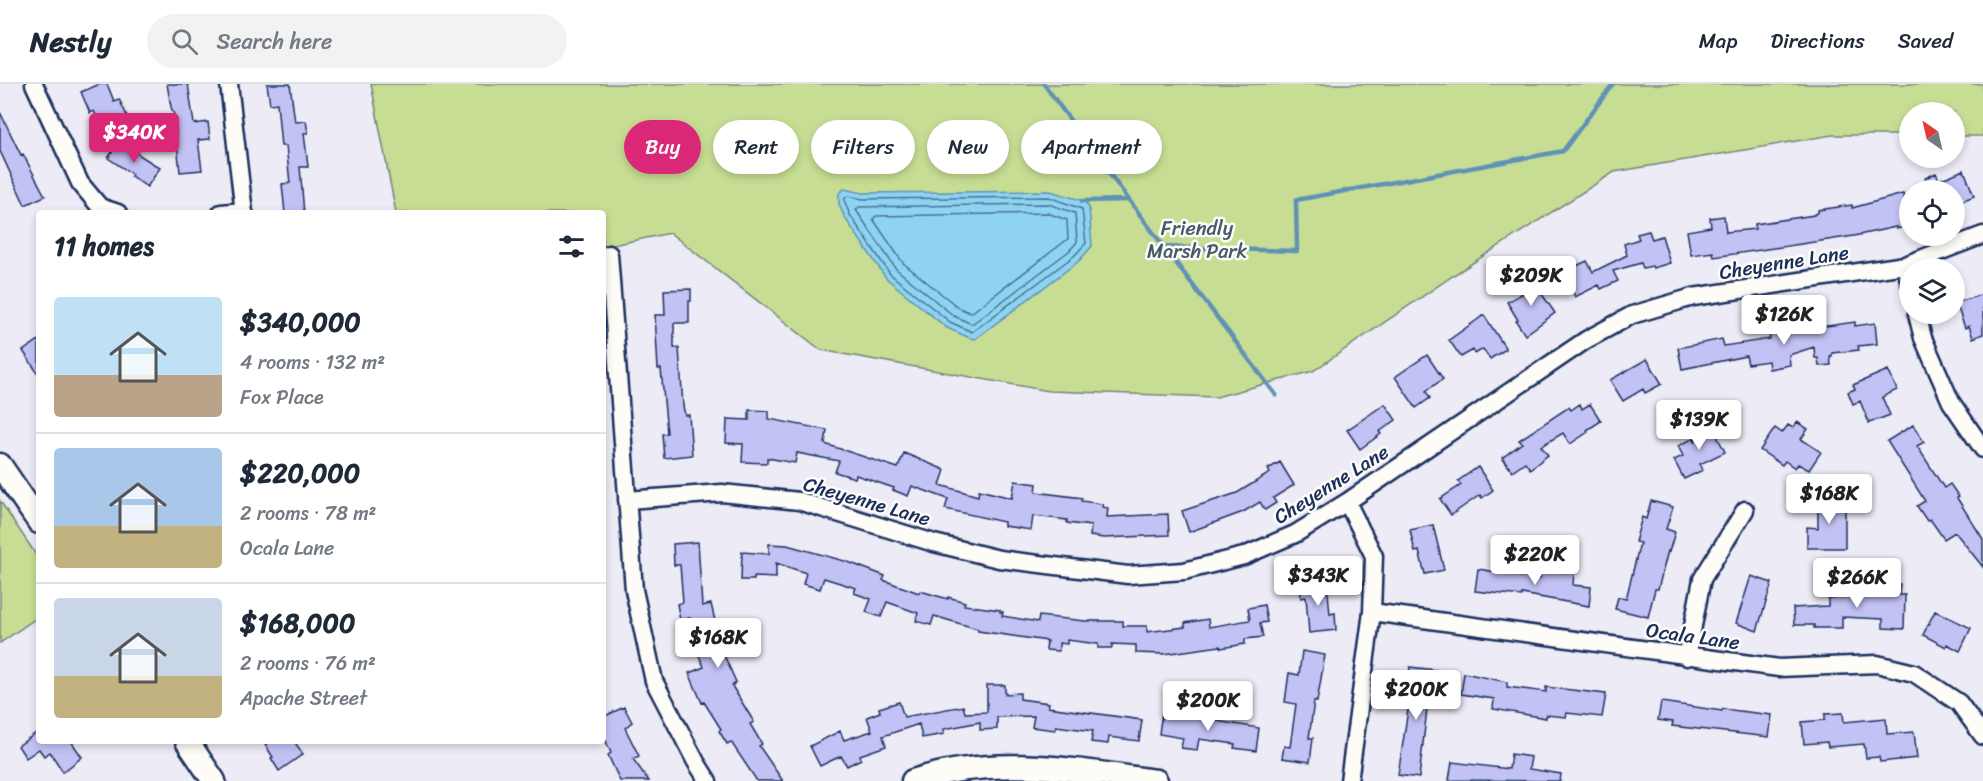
<!DOCTYPE html>
<html lang="en">
<head>
<meta charset="utf-8">
<style>
  body { margin:0; font-family:Sriracha,sans-serif; background:#f2f2f3; color:#1f2937; height:100vh; display:flex; flex-direction:column; font-size:22px; white-space:nowrap }
  * { box-sizing:border-box; margin:0 }
  p { font-size:20px; color:#747a83 }
  .icon { flex:none; width:33px; height:33px; fill:none; stroke:currentColor; stroke-width:2; stroke-linecap:round; stroke-linejoin:round }
  .map { position:relative; flex:1; overflow:hidden }
  .panel { position:absolute; left:36px; top:126px; width:570px; height:534px; display:flex; flex-direction:column; background:#fff; border-radius:6px; box-shadow:0 3px 9px #0003 }
  .panel>* { flex:none }
  .top-card { position:absolute; left:624px; top:36px; width:570px; height:54px; display:flex; gap:12px }
  .needle { width:39px; rotate:326deg }
  .buttons { position:absolute; left:1899px; top:18px; display:grid; gap:12px }
  .buttons a { display:grid; place-items:center; width:66px; height:66px; border-radius:50%; background:#fff; box-shadow:0 3px 9px #0003; font-size:30px }
  .price { position:absolute; translate:-50% -51px; padding:0 14px; border-radius:6px; background:#fff; color:#222; font-size:20px; line-height:39px; filter:drop-shadow(0 2px 3px #0008) }
  .price::after { content:''; position:absolute; left:50%; top:36px; width:18px; height:14px; margin-left:-9px; background:inherit; clip-path:polygon(0 0,100% 0,50% 100%) }
  .price.on { background:#db2777; color:#fff }
  ul { padding:0; list-style:none }
  li { display:flex; align-items:center; gap:18px; height:150px; padding:0 18px }
  li+li { border-top:2px solid #e0e1e3 }
  li span { display:grid; place-items:center; flex:none; width:168px; height:120px; border-radius:6px; color:#555 }
  li>.icon { margin-inline-start:auto }
  span .icon { width:72px; height:72px; fill:#fffc; stroke-width:1 }
  li b { font-size:26px }
  h2 { display:flex; justify-content:space-between; align-items:center; height:72px; padding:0 18px; font-size:26px }
  .chip { padding:0 21px; border-radius:27px; background:#fff; box-shadow:0 3px 9px #0003; font-size:21px; line-height:54px }
  .chip.on { background:#db2777; color:#fff }
  header { display:flex; align-items:center; gap:36px; box-sizing:border-box; height:84px; padding:0 30px; background:#fff; border-bottom:2px solid #e0e1e3 }
  header strong { font-size:28px }
  nav { display:flex; gap:33px; margin-inline-start:auto; font-size:21px }
  .search { width:420px; height:54px; background:#f2f2f3; display:flex; align-items:center; gap:15px; box-sizing:border-box; padding:0 21px; border-radius:33px; color:#747a83; font-size:22px }
  .map>svg:first-child { display:block }
</style>
</head>
<body>
<header>
<strong>Nestly</strong>
<div class="search"><svg class="icon" aria-label="search" viewBox="0 0 24 24"><circle cx="10" cy="10" r="6"/><path d="M15 15l6 6"/></svg>Search here</div>
<nav><a>Map</a><a>Directions</a><a>Saved</a></nav>
</header>
<div class="map">
<svg width="1983" height="697" viewBox="0 0 1983 697">
  <rect width="100%" height="100%" fill="#ecebf6"/>
  <filter id="ink" filterUnits="userSpaceOnUse"><feTurbulence type="fractalNoise" baseFrequency=".0167" numOctaves="2"/><feDisplacementMap in="SourceGraphic" scale="12" xChannelSelector="R" yChannelSelector="G"/><feConvolveMatrix kernelMatrix="1 2 1 2 8 2 1 2 1" color-interpolation-filters="sRGB"/></filter>
  <g filter="url(#ink)">
    <!-- green -->
    <path fill="#c7dd93" stroke="#718678" stroke-width="1.5" d="M371,0H1983V52H1955L1954,28H1910L1909,51H1832L1614,88L1457,189L1313,287L1216,313L1049,307L821,266L670,149L603,163V129H396Z
      M0,417L39,475V532L0,559Z"/>
    <!-- water -->
    <path fill="#8ed4f0" stroke="#6092b6" stroke-width="1.5" d="M844,105L863,109L1050,107L1084,117L1089,123L1092,162L1079,177L975,255L970,254L947,244L886,194L845,134L839,120V109Z"/>
    <g fill="none" stroke-linecap="round" stroke-linejoin="round">
      <!-- shore -->
      <path stroke="#497198" stroke-width="1.5" d="M848,112L863,115L1049,113L1082,125L1086,159L1074,172L972,248L950,238L890,190L850,131L845,119V114Z
        M1048,120L1075,129L1077,158L1069,167L972,240L954,232L896,185L856,126L859,123Z
        M1047,129L1067,136L1068,155L971,229L959,224L903,179L873,135L876,132Z"/>
      <!-- stream -->
      <path stroke="#6092b6" stroke-width="4.5" d="M1044,0C1119,105 1198,208 1276,311
        M1082,117L1127,116
        M1165,163L1297,167L1296,116L1563,67L1613,0"/>
    </g>
    <!-- building -->
    <path fill="#c3c2f5" stroke="#1b2f5e" stroke-width="1.5" d="M100,0H107L114,17L119,15L127,32L117,35L121,42L104,50L94,27L90,29L81,8Z
      M167,0H188L194,40L208,38L210,55L198,56L202,86L180,88L174,31L171,23Z
      M267,0H290L295,38L306,37L308,49H304L308,83H300L304,129H285L282,100L290,99L286,62H281L277,19L270,20Z
      M0,28L21,71L23,70L45,112L25,121L0,67Z
      M119,58L160,84L147,103L131,92L132,90L108,74Z
      M1964,86L1974,112L1954,120V106H1913L1928,100L1925,94L1936,89L1939,96Z
      M1903,110L1904,114L1910,111V142L1896,145V143L1854,152L1714,173L1713,168L1691,171L1687,147L1711,143L1710,134L1724,132L1726,148L1755,145V140L1814,131V130L1818,129V126L1852,121V124Z
      M1649,147L1652,155L1662,152L1670,179L1653,184L1652,182L1643,184L1641,179L1613,187L1618,197L1601,205L1599,201L1575,213L1563,188L1587,177L1593,188L1627,171L1624,160L1639,155L1637,150Z
      M1531,194L1555,229L1525,251L1516,237L1518,236L1507,218L1525,208L1520,201Z
      M691,205V217H689V239H674V264H679L683,322L685,331H689L692,371L664,374L662,350L667,349L661,285H658L655,231H665L664,206Z
      M1983,210V250L1973,254L1969,242L1965,244L1956,219Z
      M1484,231L1506,265L1490,275L1483,265L1475,270L1473,266L1461,273L1449,256Z
      M1855,238V242L1875,239L1877,260L1858,262L1859,266L1832,269V272H1830L1831,281L1819,282L1818,274H1815L1814,263L1789,271L1790,281L1769,285L1768,277L1748,280L1746,272L1682,285L1678,264L1722,255L1724,262L1770,255L1769,250Z
      M39,256V291L23,267Z
      M1427,271L1443,295L1426,307L1430,314L1416,324L1395,293Z
      M1647,275L1662,300L1645,309L1643,305L1623,317L1610,296Z
      M1888,286L1897,306L1882,313L1890,331L1869,339L1860,317L1853,320L1848,308L1855,305L1853,301Z
      M1385,320L1396,336L1379,348L1381,350L1360,365L1347,346Z
      M1580,320L1582,325L1590,320L1601,337L1587,346L1588,348L1570,360L1563,349L1541,362L1548,371L1530,385L1525,378L1512,387L1502,374L1522,359L1519,356L1569,323L1571,326Z
      M749,326L769,327V335L827,346L825,360L898,384L904,369L945,386L940,401L978,412L979,406L1012,414L1015,397L1037,400L1036,408L1082,414L1081,417L1103,420L1102,423L1108,424L1107,433L1168,430L1169,451L1104,454L1090,452L1091,442L1067,439V436L1033,432L1031,446L1004,442V438L945,425L948,415L912,402L908,412L893,406L894,404L856,391L855,394L835,388L839,377L797,369L795,379L767,374V379L742,378L743,360L726,359L727,335L749,336Z
      M1709,336L1725,368L1700,380L1703,386L1684,395L1674,376L1683,372L1678,362L1694,354L1696,358L1695,353L1700,351L1696,343Z
      M1797,338L1808,345L1801,355L1821,368L1809,386L1798,380L1795,384L1785,377L1782,381L1760,366L1775,344L1782,349L1788,341L1793,344Z
      M1913,341L1924,358L1917,362L1944,404L1950,400L1959,413L1957,414L1983,455V483L1955,448L1944,455L1930,435L1927,437L1917,422L1925,417L1887,357Z
      M1280,378L1294,401L1273,414L1276,419L1265,426L1260,418L1243,428L1189,448L1182,427L1237,409L1270,389L1268,385Z
      M1478,383L1493,406L1482,414L1480,411L1451,431L1440,415L1461,401L1458,397Z
      M1818,413L1845,414V464H1807V443L1818,444Z
      M1651,417L1673,423L1666,445L1675,448L1669,468L1668,467L1658,505H1655L1648,533L1615,525L1618,513L1626,515L1640,459L1635,458L1642,433L1646,435Z
      M1433,441L1444,486L1425,490L1419,467L1415,468L1410,446Z
      M698,458L702,522L711,520L716,541L719,540L722,554L717,555L736,598L732,602L754,638L750,640L762,660L759,662L783,697H757L731,658L727,660L719,647L721,645L704,618L702,619L689,589L704,583L698,569L690,534L680,536L677,520L683,518L680,481H674L673,460Z
      M769,460L787,461L848,478L885,492L883,496L919,509L920,507L948,515V513L965,518L964,521L1000,526V528H1003L1002,532L1038,538L1039,532L1085,537H1123V542H1147V548L1185,543V539L1208,535L1209,543L1250,536L1248,524L1264,521L1267,538L1260,539L1263,553L1245,555V560L1221,564L1220,562L1164,570L1136,569V561L1112,560V564H1098V560L1067,556V560L1059,559V567L1046,566L1047,557L978,547V545L934,532L931,541L916,537L918,529L887,518L881,533L866,528L871,515L854,509L856,504L824,494L820,505L803,500L806,489L776,479V494L754,493V496H741L742,468L769,470Z
      M1478,485L1540,495L1541,485L1574,489L1573,501L1591,503L1589,522L1522,510V512L1475,507Z
      M1751,492L1772,499L1757,547L1736,539Z
      M1327,498L1330,530L1335,529L1336,546L1309,549L1306,513L1301,514L1300,500Z
      M1886,499L1900,500L1899,511H1905L1904,545L1883,544V535L1842,533V544H1814V541H1794L1793,524L1828,522V514L1863,513L1864,503L1886,504Z
      M1935,527L1971,544L1960,567L1947,560L1946,563L1923,551Z
      M1302,567L1325,571L1317,618L1314,617L1309,654H1313L1310,678L1282,674L1284,662L1290,663L1296,620L1285,618L1289,589L1299,591Z
      M1410,583L1436,586L1434,600L1430,599L1419,694L1398,691L1409,619L1405,618Z
      M1464,589L1507,598V603L1546,608V603L1606,610L1602,633L1567,629L1566,633L1546,631V634L1493,625L1494,615L1461,610Z
      M987,601H1005V610L1020,609V615L1049,619L1048,623L1142,636L1139,657L1109,653L1108,660L1091,658L1093,647L1056,642L1055,646L1032,643L1034,632L997,633V645L980,646V638L944,645V650L922,654L919,640L883,652L886,662L860,671L861,675L847,682L841,672L820,682L810,662L840,647L844,656L872,647L867,633L880,628L879,624L899,618L904,633L963,622L965,629L987,628Z
      M1661,618L1722,627L1723,625L1772,631L1769,653L1672,642L1673,638L1658,636Z
      M624,623L632,638L625,644L639,672L633,675L649,697H620L608,671L611,669L603,650V633Z
      M1162,628L1259,644L1256,667L1234,664L1235,660L1199,655L1197,666L1181,664L1183,654L1159,650Z
      M1843,629L1844,638L1886,634L1887,650L1914,648L1917,674L1880,678L1879,673L1866,674L1864,660L1828,663L1827,658L1804,660L1802,638L1825,636V630Z
      M39,647V657H71L82,673L63,688L50,668L44,672L39,665L26,674L18,662Z
      M271,657H294L303,670L279,687L271,674L273,673L265,661Z
      M1511,670L1531,673L1529,685L1561,690L1560,697L1449,696L1452,678L1509,685Z"/>
    <g fill="none" stroke-linecap="round" stroke-linejoin="round">
      <defs>
        <path id="street" d="M34,0L80,99L100,123L118,129
          M229,0L244,129
          M221,129L244,127
          M609,170L634,506L654,597L696,678L708,697
          M1905,181L1910,200
          M1917,230L1923,254L1951,318L1983,365
          M627,416L722,409L799,417L934,459L999,475L1128,491L1184,487L1244,472L1295,450L1347,418L1586,256L1632,231L1693,213L1905,181L1983,151
          M1347,418L1374,472L1372,528L1349,697
          M1372,528L1779,584L1877,580L1914,589L1959,619L1983,652
          M1687,573L1702,495L1745,426"/>
        <path id="secondary" d="M0,381L39,438
          M187,657L214,697
          M913,697C993,670 1075,686 1156,697"/>
      </defs>
      <!-- street casing -->
      <use href="#street" stroke="#1b2f5e" stroke-width="21"/>
      <!-- secondary casing -->
      <use href="#secondary" stroke="#1b2f5e" stroke-width="27"/>
      <!-- street -->
      <use href="#street" stroke="#fdfcf7" stroke-width="16"/>
      <!-- secondary -->
      <use href="#secondary" stroke="#fdfcf7" stroke-width="22"/>
    </g>
  </g>
  <g text-anchor="middle" stroke-width="5" stroke-linejoin="round" paint-order="stroke">
    <!-- park labels -->
    <g font-size="20" fill="#465a6b" stroke="#fdfcf7">
      <text x="1197" y="151">Friendly<tspan x="1197" dy="23">Marsh Park</tspan></text>
    </g>
    <!-- street labels -->
    <g font-size="20" fill="#1b2f5e" stroke="#fdfcf7">
      <text transform="translate(1784 178) rotate(-9)" y="7">Cheyenne Lane</text>
      <text transform="translate(1331 400) rotate(-32)" y="7">Cheyenne Lane</text>
      <text transform="translate(867 417) rotate(16)" y="7">Cheyenne Lane</text>
      <text transform="translate(1693 552) rotate(8)" y="7">Ocala Lane</text>
    </g>
  </g>
</svg>
<div class="buttons">
<a><svg class="needle" viewBox="-14 -14 28 28"><path d="M0-13l5 13h-10z" fill="#e53935"/><path d="M0 13l5-13h-10z" fill="#747a83"/></svg></a>
<a><svg class="icon" aria-label="locate" viewBox="0 0 24 24"><circle cx="12" cy="12" r="6"/><path d="M12 2v4M12 18v4M2 12h4M18 12h4"/></svg></a>
<a><svg class="icon" aria-label="layers" viewBox="0 0 24 24"><path d="M12 4l9 5-9 5-9-5zM3 14l9 5 9-5"/></svg></a>
</div>
<b class="price on" style="left:134px;top:80px">$340K</b>
<b class="price" style="left:1531px;top:223px">$209K</b>
<b class="price" style="left:1784px;top:262px">$126K</b>
<b class="price" style="left:1699px;top:367px">$139K</b>
<b class="price" style="left:1829px;top:441px">$168K</b>
<b class="price" style="left:1535px;top:502px">$220K</b>
<b class="price" style="left:1318px;top:523px">$343K</b>
<b class="price" style="left:1857px;top:525px">$266K</b>
<b class="price" style="left:718px;top:585px">$168K</b>
<b class="price" style="left:1416px;top:637px">$200K</b>
<b class="price" style="left:1208px;top:648px">$200K</b>
<div class="top-card">
<a class="chip on">Buy</a>
<a class="chip">Rent</a>
<a class="chip">Filters</a>
<a class="chip">New</a>
<a class="chip">Apartment</a>
</div>
<section class="panel">
<h2>11 homes<svg class="icon" aria-label="filters" viewBox="0 0 24 24"><path d="M4 7h16M4 17h16"/><circle cx="9" cy="7" r="2"/><circle cx="15" cy="17" r="2"/></svg></h2>
<ul>
<li><span style="background:linear-gradient(#bfe0f5 65%,#b9a48a 0)"><svg class="icon" aria-label="home" viewBox="0 0 24 24"><path d="M3 11l9-7 9 7M6 9v11h12V9"/></svg></span><div><b>$340,000</b><p>4 rooms · 132 m²</p><p>Fox Place</p></div></li>
<li><span style="background:linear-gradient(#a9c7e8 65%,#c2b280 0)"><svg class="icon" aria-label="home" viewBox="0 0 24 24"><path d="M3 11l9-7 9 7M6 9v11h12V9"/></svg></span><div><b>$220,000</b><p>2 rooms · 78 m²</p><p>Ocala Lane</p></div></li>
<li><span style="background:linear-gradient(#c9d6e8 65%,#c2b280 0)"><svg class="icon" aria-label="home" viewBox="0 0 24 24"><path d="M3 11l9-7 9 7M6 9v11h12V9"/></svg></span><div><b>$168,000</b><p>2 rooms · 76 m²</p><p>Apache Street</p></div></li>
</ul>
</section>
</div>
</body>
</html>
